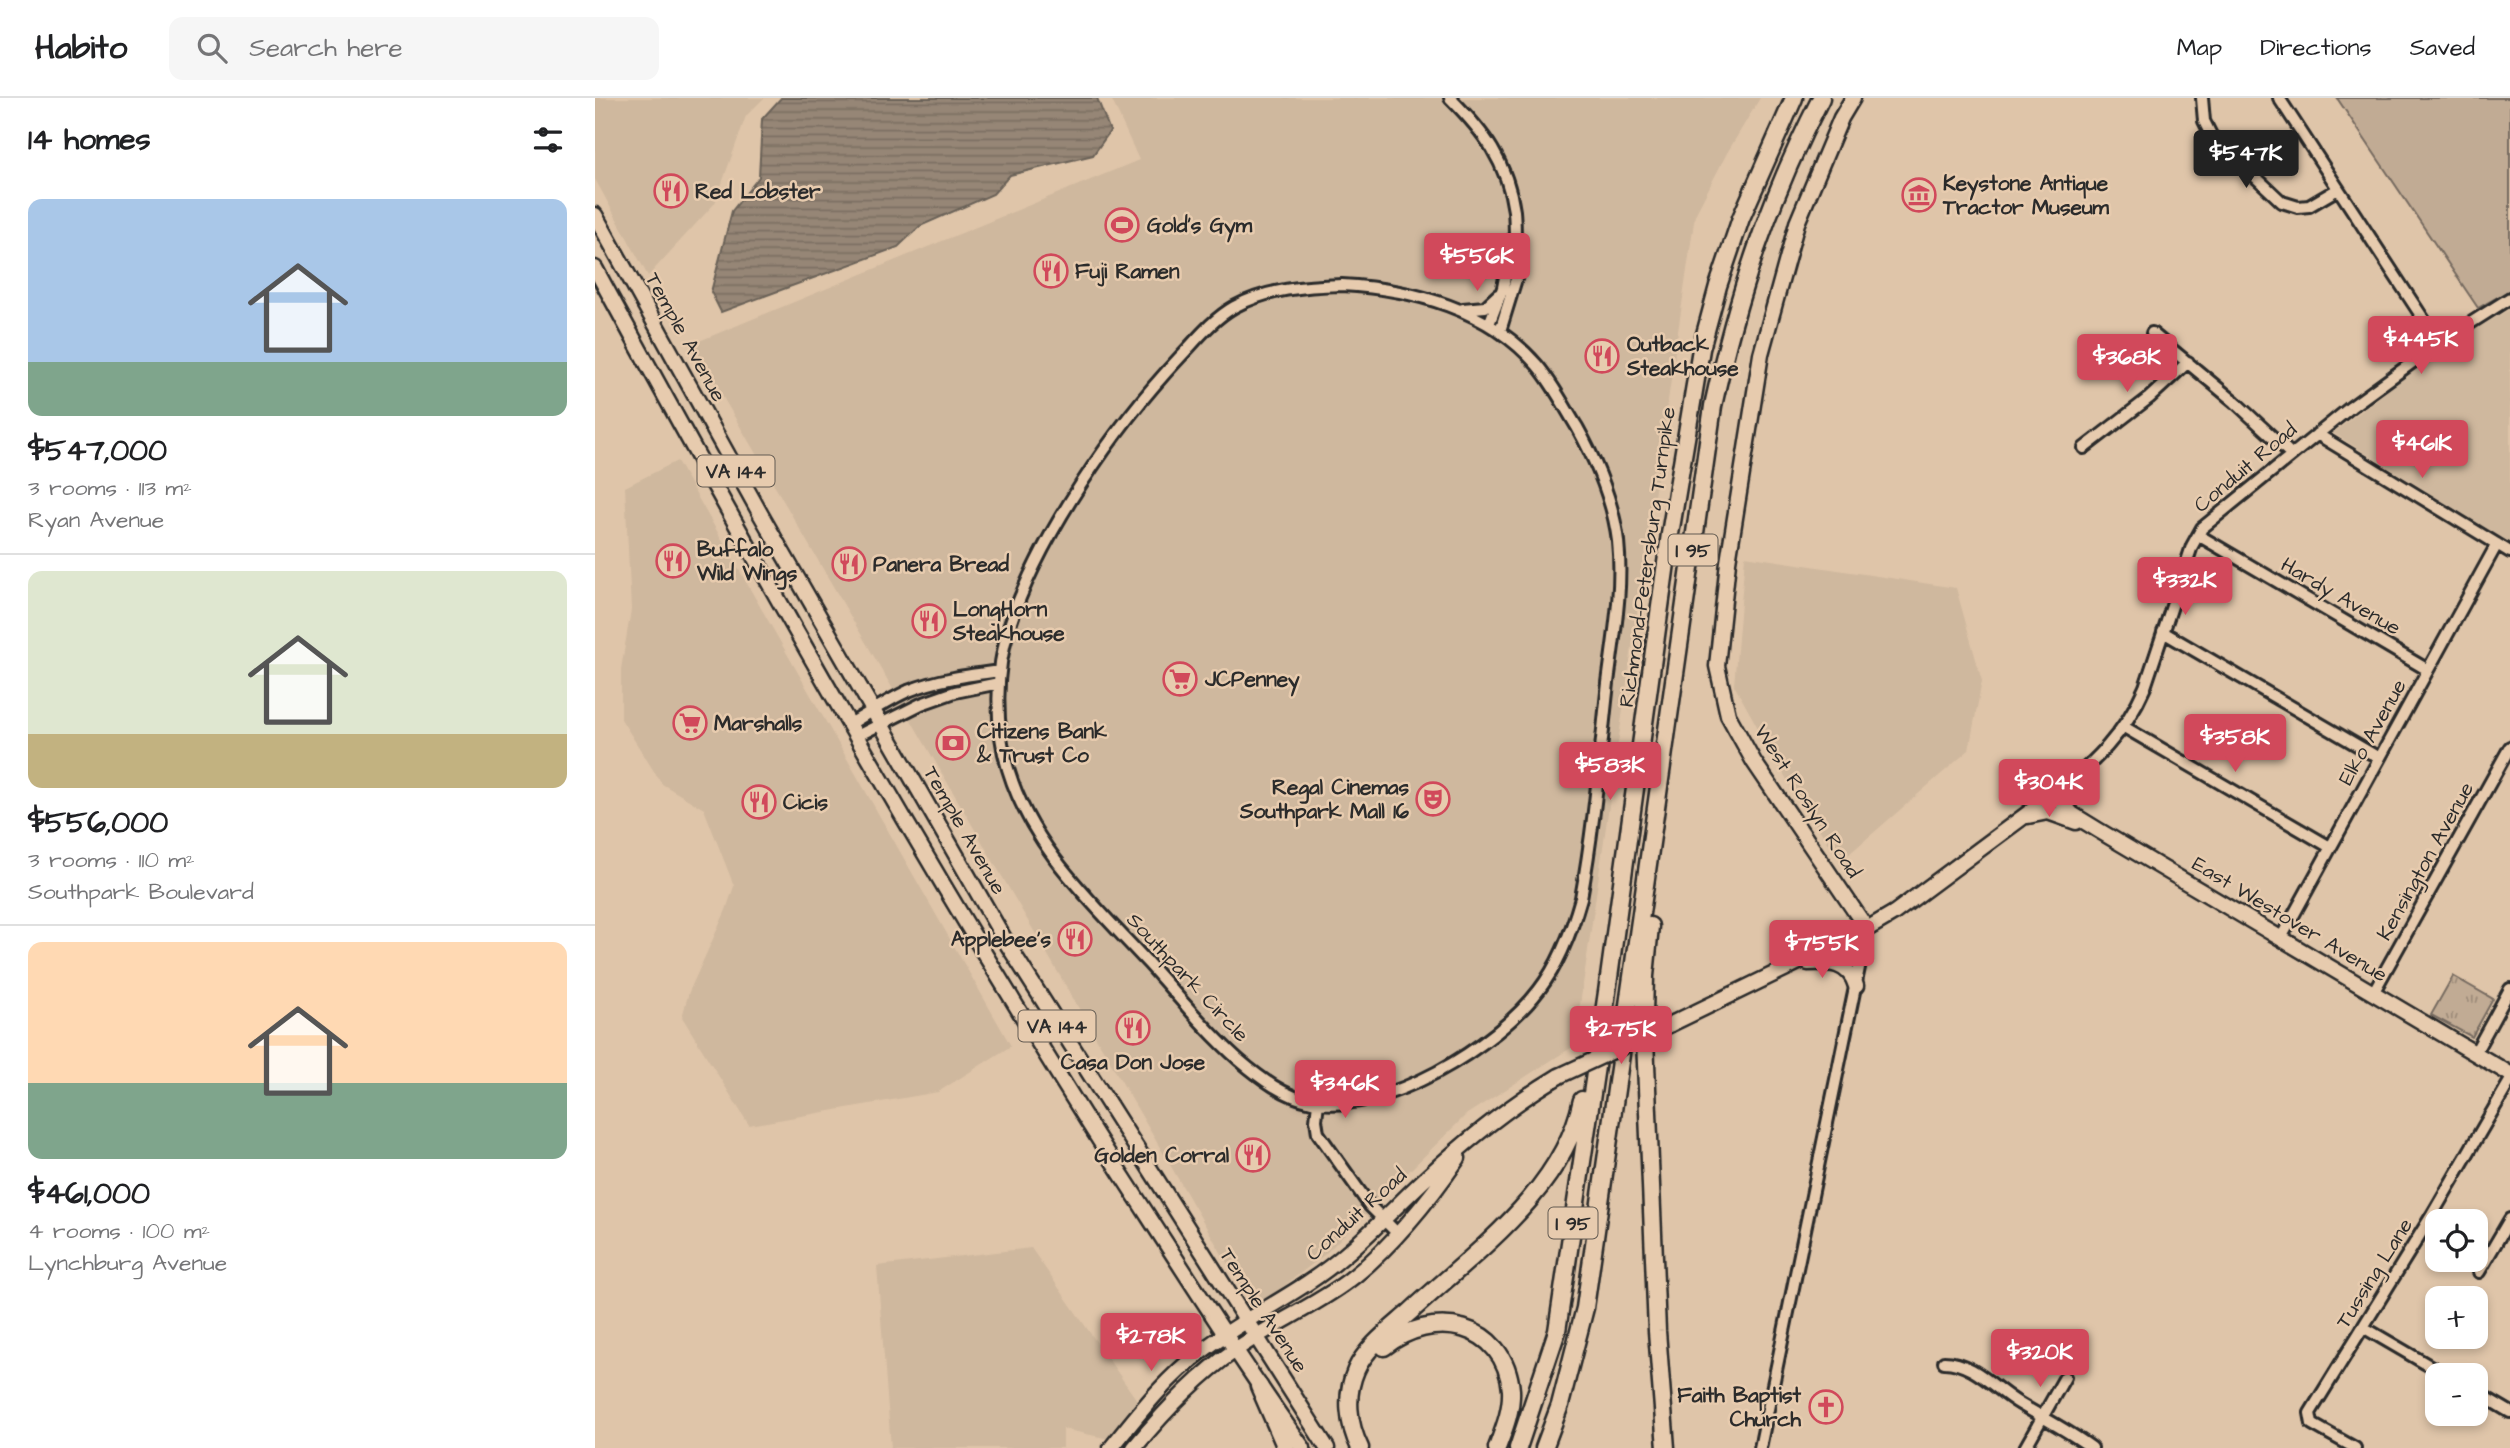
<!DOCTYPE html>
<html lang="en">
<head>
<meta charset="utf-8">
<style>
  body { margin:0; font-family:"Architects Daughter",sans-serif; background:#f6f6f6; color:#202124; height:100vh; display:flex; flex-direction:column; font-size:26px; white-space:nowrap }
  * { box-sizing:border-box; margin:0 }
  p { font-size:23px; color:#757577 }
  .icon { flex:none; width:38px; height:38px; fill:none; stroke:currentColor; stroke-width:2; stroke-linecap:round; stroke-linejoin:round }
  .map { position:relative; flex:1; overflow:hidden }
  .sheet { display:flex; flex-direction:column; background:#fff; width:595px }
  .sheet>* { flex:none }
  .buttons { position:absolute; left:1830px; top:1111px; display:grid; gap:14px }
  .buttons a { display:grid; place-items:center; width:63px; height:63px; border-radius:14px; background:#fff; box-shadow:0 4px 10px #0003; font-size:35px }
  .price { position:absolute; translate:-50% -60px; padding:0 16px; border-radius:7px; background:#d1495b; color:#fff; font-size:23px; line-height:46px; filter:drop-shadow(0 2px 4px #0008) }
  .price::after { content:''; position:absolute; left:50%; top:42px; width:21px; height:16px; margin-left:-10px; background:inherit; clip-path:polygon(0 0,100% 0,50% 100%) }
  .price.on { background:#222; color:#fff }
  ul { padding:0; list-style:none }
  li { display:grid; align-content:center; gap:14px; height:371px; padding:0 28px }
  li+li { border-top:2px solid #e0e0e0 }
  li span { display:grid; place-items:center; height:217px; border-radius:14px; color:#555 }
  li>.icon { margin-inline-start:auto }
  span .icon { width:126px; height:126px; fill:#fffc; stroke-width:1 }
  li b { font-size:30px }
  h2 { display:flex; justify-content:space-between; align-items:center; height:84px; padding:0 28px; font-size:30px }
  header { display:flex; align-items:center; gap:42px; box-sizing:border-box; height:98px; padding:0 35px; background:#fff; border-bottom:2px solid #e0e0e0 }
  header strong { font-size:33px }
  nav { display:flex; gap:38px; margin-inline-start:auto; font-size:24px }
  .search { width:490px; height:63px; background:#f6f6f6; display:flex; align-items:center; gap:18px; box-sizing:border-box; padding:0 24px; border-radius:14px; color:#757577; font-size:26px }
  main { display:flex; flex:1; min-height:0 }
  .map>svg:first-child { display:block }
</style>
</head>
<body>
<header>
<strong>Habito</strong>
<div class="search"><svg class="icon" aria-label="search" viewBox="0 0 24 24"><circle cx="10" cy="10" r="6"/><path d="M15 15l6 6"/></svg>Search here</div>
<nav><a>Map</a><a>Directions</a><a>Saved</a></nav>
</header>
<main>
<section class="sheet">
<h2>14 homes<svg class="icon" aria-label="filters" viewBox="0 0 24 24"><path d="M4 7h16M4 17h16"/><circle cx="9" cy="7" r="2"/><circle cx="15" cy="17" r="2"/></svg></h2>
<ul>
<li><span style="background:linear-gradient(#a9c7e8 75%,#7fa58c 0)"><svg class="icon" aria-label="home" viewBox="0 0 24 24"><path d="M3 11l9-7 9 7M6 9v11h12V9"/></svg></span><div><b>$547,000</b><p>3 rooms · 113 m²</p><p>Ryan Avenue</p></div></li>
<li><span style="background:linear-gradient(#dfe7d0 75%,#c2b280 0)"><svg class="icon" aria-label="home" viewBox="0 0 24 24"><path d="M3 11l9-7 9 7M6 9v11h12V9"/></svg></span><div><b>$556,000</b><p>3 rooms · 110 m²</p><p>Southpark Boulevard</p></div></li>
<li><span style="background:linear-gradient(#ffd9b3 65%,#7fa58c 0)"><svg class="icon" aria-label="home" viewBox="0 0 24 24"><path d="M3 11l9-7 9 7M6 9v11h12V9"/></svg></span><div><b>$461,000</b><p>4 rooms · 100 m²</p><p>Lynchburg Avenue</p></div></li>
</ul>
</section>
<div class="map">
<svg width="1915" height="1350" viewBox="0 0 1915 1350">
  <defs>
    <pattern id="grass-tufts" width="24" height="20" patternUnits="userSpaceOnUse" patternTransform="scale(1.75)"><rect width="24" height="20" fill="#c1ab94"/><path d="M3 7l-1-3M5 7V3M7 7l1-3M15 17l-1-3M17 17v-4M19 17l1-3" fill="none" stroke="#9d8b79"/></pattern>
    <pattern id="water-rules" width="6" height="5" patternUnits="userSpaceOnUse" patternTransform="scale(1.75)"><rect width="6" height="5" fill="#968676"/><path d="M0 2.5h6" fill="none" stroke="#7b6e61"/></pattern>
  </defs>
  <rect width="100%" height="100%" fill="#dfc5a9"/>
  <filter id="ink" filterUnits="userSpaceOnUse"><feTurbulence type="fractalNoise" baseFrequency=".0143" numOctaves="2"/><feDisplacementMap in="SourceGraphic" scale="14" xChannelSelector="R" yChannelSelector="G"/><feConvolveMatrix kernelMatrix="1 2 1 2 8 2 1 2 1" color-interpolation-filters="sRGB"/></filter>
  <g filter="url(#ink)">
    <!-- built -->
    <path fill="#cfb89e" d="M0,0H169L151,18L120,105L53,178L0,81Z
      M516,0H1165L1132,55L1100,117L979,948L872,1016L729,1157L659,1211L97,246L544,62Z
      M1915,211V445L1738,335L1844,253Z
      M82,363L416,948L343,994L154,1027L87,919L94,894L131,812L139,788L109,711L67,686L26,621V571L36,512L30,389Z
      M1150,458L1361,490L1387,583L1374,652L1246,763L1200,696L1139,587Z
      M436,1150L546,1308L519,1342L468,1331V1350H296L282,1168Z"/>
    <!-- grass -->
    <path fill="url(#grass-tufts)" stroke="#766b60" stroke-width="2" d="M1858,878L1898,901L1877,939L1836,917Z"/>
    <!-- pitch -->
    <path fill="#c1ab94" stroke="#766b60" stroke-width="2" d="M1742,0H1915V192L1883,210Z"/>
    <!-- water -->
    <path fill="url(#water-rules)" stroke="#6b6258" stroke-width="2" d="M186,0H502L515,33L498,57L415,77L398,96L325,128L303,149L126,214L116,194L137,113L164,79L167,21Z"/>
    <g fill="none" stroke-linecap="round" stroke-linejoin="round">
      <defs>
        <path id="minor" d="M855,0C889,34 912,64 919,113C921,133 918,150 925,168L905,233
          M1607,0L1609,23L1616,37L1687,104L1703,109L1714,108L1743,91
          M1684,0L1844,245
          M747,187C818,191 894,211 942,267C958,286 969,308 982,329C1002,365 1018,402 1023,443C1028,491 1019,537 1013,585C1005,657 999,729 986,800C977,832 964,866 944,892C902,948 789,1018 717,1004C690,999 665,980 644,962C611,933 583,898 554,866C499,806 437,751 413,671C400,628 400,573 414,530C443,439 520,328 585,259C602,241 618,221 639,209C672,191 711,188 747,187Z
          M868,211L890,209L903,197
          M894,226L908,190L913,162L920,154
          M1557,235L1640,304L1696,356
          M1722,336L1915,454
          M1489,350L1554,300L1593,264
          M1603,437L1833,572
          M1568,534L1784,660
          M255,626C274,615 293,602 313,593C343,581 374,577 405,573
          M1529,629L1735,749
          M262,638L326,606L360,594L404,585
          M1459,696C1499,666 1530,635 1550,589L1597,448L1607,430L1756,309L1844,245L1915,200
          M1686,840L1902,446
          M1778,895L1915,649
          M1880,955L1915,891
          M723,1005L721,1022L723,1035L775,1108L802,1135
          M1884,1174L1915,1121
          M1768,1229L1852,1278
          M1349,1264C1378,1264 1401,1292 1425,1306C1450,1321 1474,1333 1497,1350
          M1881,1294L1915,1314
          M1165,1350L1272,831
          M1430,1350L1470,1279
          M1760,1350L1717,1326L1715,1315L1837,1117L1915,983"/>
        <path id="major" d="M1258,0L1246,20L1202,125L1166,256L1133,464L1122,568L1133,617L1159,664L1272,831
          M0,117L166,417L411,844L732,1350
          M0,170C164,472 333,772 517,1062C580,1159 641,1256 708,1350
          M1433,718L1453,714L1481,724
          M1213,865C1234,864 1254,864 1261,888
          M1074,927L1272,831L1299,815L1459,696L1477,716L1503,732L1915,976
          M516,1350C544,1315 571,1280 607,1253C653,1217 708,1194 752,1155C779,1132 803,1106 829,1082C871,1043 915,1007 964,978
          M539,1350C568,1315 601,1279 639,1253C675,1227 717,1210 753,1183C793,1153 835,1101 863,1060"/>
        <path id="highway" d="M1055,828L1050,878L1049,917L1062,1233L1071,1350
          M789,1249C837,1210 910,1224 916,1292C917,1312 909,1331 902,1350
          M664,1288L691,1350
          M765,1350C753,1326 750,1297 761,1272C771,1249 796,1231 815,1214C880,1154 968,1093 987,1002
          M923,1350L962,1233L1012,894L1075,436L1106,251L1123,188L1146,120L1199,0
          M949,1350L965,1307L990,1210L1118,308C1142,197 1174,101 1226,0"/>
      </defs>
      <!-- minor casing -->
      <use href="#minor" stroke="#2b2b2b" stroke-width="16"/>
      <!-- major casing -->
      <use href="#major" stroke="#2b2b2b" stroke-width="19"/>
      <!-- highway casing -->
      <use href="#highway" stroke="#2b2b2b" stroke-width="21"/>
      <!-- minor -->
      <use href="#minor" stroke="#e7cbae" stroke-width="10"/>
      <!-- major -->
      <use href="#major" stroke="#e7cbae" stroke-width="14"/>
      <!-- highway -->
      <use href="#highway" stroke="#e7cbae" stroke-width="16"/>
      <defs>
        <path id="major-bridge" d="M964,978L1074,927"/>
      </defs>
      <!-- major-bridge casing -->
      <use href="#major-bridge" stroke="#2b2b2b" stroke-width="19" stroke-linecap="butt"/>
      <!-- major-bridge -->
      <use href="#major-bridge" stroke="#e7cbae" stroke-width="14"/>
    </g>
  </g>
  <!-- icons -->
  <defs>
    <symbol id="restaurant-ring" viewBox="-11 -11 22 22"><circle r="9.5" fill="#e7cbae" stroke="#d1495b" stroke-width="1.5"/><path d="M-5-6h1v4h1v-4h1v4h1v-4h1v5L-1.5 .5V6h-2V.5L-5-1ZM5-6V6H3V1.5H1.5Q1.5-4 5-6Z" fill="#d1495b"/></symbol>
    <symbol id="museum-ring" viewBox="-11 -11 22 22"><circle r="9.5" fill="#e7cbae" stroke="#d1495b" stroke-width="1.5"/><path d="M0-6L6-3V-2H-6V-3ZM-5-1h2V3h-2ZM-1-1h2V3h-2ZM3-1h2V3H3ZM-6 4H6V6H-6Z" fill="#d1495b"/></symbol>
    <symbol id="stadium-ring" viewBox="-11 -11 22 22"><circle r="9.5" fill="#e7cbae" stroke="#d1495b" stroke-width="1.5"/><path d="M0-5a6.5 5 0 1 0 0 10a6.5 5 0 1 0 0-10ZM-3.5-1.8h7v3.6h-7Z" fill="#d1495b"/></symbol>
    <symbol id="supermarket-ring" viewBox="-11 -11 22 22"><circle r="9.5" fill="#e7cbae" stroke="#d1495b" stroke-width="1.5"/><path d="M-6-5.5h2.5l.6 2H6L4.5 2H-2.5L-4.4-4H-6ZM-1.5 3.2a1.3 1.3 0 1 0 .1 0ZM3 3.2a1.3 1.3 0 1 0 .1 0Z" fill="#d1495b"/></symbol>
    <symbol id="bank-ring" viewBox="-11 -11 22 22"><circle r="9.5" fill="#e7cbae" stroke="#d1495b" stroke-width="1.5"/><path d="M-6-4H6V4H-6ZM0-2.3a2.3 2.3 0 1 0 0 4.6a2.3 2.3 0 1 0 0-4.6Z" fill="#d1495b"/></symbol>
    <symbol id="theatre-ring" viewBox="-11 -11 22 22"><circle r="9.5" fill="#e7cbae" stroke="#d1495b" stroke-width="1.5"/><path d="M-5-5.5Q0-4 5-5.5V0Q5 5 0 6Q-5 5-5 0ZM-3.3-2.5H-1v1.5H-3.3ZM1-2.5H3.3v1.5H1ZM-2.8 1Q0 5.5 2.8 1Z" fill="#d1495b"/></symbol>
    <symbol id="church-ring" viewBox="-11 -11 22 22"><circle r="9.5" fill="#e7cbae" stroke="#d1495b" stroke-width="1.5"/><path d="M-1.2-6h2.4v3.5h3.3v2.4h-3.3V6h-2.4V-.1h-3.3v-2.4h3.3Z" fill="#d1495b"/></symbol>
  </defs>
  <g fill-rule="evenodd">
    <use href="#restaurant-ring" x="57" y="74" width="38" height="38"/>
    <use href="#museum-ring" x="1305" y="78" width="38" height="38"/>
    <use href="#stadium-ring" x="508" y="108" width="38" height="38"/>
    <use href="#restaurant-ring" x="437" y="154" width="38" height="38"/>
    <use href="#restaurant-ring" x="988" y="239" width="38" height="38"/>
    <use href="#restaurant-ring" x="59" y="444" width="38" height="38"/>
    <use href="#restaurant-ring" x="235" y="447" width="38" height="38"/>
    <use href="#restaurant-ring" x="315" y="504" width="38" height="38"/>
    <use href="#supermarket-ring" x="566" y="562" width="38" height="38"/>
    <use href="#supermarket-ring" x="76" y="606" width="38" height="38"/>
    <use href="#bank-ring" x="339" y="626" width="38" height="38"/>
    <use href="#theatre-ring" x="819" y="682" width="38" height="38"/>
    <use href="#restaurant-ring" x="145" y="685" width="38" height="38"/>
    <use href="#restaurant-ring" x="461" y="822" width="38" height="38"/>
    <use href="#restaurant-ring" x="519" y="911" width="38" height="38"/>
    <use href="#restaurant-ring" x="639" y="1038" width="38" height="38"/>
    <use href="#church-ring" x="1212" y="1290" width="38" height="38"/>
  </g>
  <g text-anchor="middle" stroke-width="5" stroke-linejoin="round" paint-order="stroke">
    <!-- shield labels -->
    <g fill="#e7cbae" stroke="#635b52" stroke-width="2">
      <rect x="102.5" y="357.5" width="77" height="31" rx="5"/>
      <rect x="1073.5" y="436.5" width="49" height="31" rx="5"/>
      <rect x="423.5" y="912.5" width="77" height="31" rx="5"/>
      <rect x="953.5" y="1109.5" width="49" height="31" rx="5"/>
    </g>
    <g font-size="19" font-weight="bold" fill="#2b2b2b">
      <text x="141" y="380">VA 144</text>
      <text x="1098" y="459">I 95</text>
      <text x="462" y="935">VA 144</text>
      <text x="978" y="1132">I 95</text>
    </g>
    <!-- poi labels -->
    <g font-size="21" font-weight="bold" fill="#2b2b2b" stroke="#e7cbae" text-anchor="start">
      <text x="1348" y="92">Keystone Antique<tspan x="1348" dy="24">Tractor Museum</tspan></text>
      <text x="100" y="100">Red Lobster</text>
      <text x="552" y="134">Gold's Gym</text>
      <text x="480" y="180">Fuji Ramen</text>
      <text x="1032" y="253">Outback<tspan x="1032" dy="24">Steakhouse</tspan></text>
      <text x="102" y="458">Buffalo<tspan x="102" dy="24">Wild Wings</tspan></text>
      <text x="278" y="473">Panera Bread</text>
      <text x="358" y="518">LongHorn<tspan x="358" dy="24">Steakhouse</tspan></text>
      <text x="610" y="588">JCPenney</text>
      <text x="119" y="632">Marshalls</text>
      <text x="382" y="640">Citizens Bank<tspan x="382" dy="24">&amp; Trust Co</tspan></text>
      <text x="814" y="696" text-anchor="end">Regal Cinemas<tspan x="814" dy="24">Southpark Mall 16</tspan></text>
      <text x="188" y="711">Cicis</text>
      <text x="456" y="848" text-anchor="end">Applebee's</text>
      <text x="538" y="971" text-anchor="middle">Casa Don Jose</text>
      <text x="634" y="1064" text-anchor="end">Golden Corral</text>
      <text x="1206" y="1304" text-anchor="end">Faith Baptist<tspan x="1206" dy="24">Church</tspan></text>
    </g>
    <!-- street labels -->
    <g font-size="21" fill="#2b2b2b" stroke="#e7cbae">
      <text transform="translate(91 239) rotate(61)" y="7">Temple Avenue</text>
      <text transform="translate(1650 369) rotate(-40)" y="7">Conduit Road</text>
      <text transform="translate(1052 459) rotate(-82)" y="7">Richmond-Petersburg Turnpike</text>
      <text transform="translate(1746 498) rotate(30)" y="7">Hardy Avenue</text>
      <text transform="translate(1777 634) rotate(-61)" y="7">Elko Avenue</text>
      <text transform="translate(1213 703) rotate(57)" y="7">West Roslyn Road</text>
      <text transform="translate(370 732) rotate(60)" y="7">Temple Avenue</text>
      <text transform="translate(1830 763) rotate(-61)" y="7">Kensington Avenue</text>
      <text transform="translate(1695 821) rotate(31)" y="7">East Westover Avenue</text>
      <text transform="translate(593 879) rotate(47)" y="7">Southpark Circle</text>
      <text transform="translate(761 1116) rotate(-42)" y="7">Conduit Road</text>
      <text transform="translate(1779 1175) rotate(-58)" y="7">Tussing Lane</text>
      <text transform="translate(669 1212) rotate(57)" y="7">Temple Avenue</text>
    </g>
  </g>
</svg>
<div class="buttons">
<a><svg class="icon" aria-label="locate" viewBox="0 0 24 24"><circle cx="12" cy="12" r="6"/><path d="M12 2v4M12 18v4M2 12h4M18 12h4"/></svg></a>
<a>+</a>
<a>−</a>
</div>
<b class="price on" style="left:1651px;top:92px">$547K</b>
<b class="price" style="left:882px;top:195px">$556K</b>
<b class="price" style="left:1826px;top:278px">$445K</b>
<b class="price" style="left:1532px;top:296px">$368K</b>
<b class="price" style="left:1827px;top:382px">$461K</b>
<b class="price" style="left:1590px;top:519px">$332K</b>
<b class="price" style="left:1640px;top:676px">$358K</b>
<b class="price" style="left:1015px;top:704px">$583K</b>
<b class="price" style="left:1454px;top:721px">$304K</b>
<b class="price" style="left:1227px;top:882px">$755K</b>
<b class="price" style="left:1026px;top:968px">$275K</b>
<b class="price" style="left:750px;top:1022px">$346K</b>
<b class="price" style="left:556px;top:1275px">$278K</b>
<b class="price" style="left:1445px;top:1291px">$320K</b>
</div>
</main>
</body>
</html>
